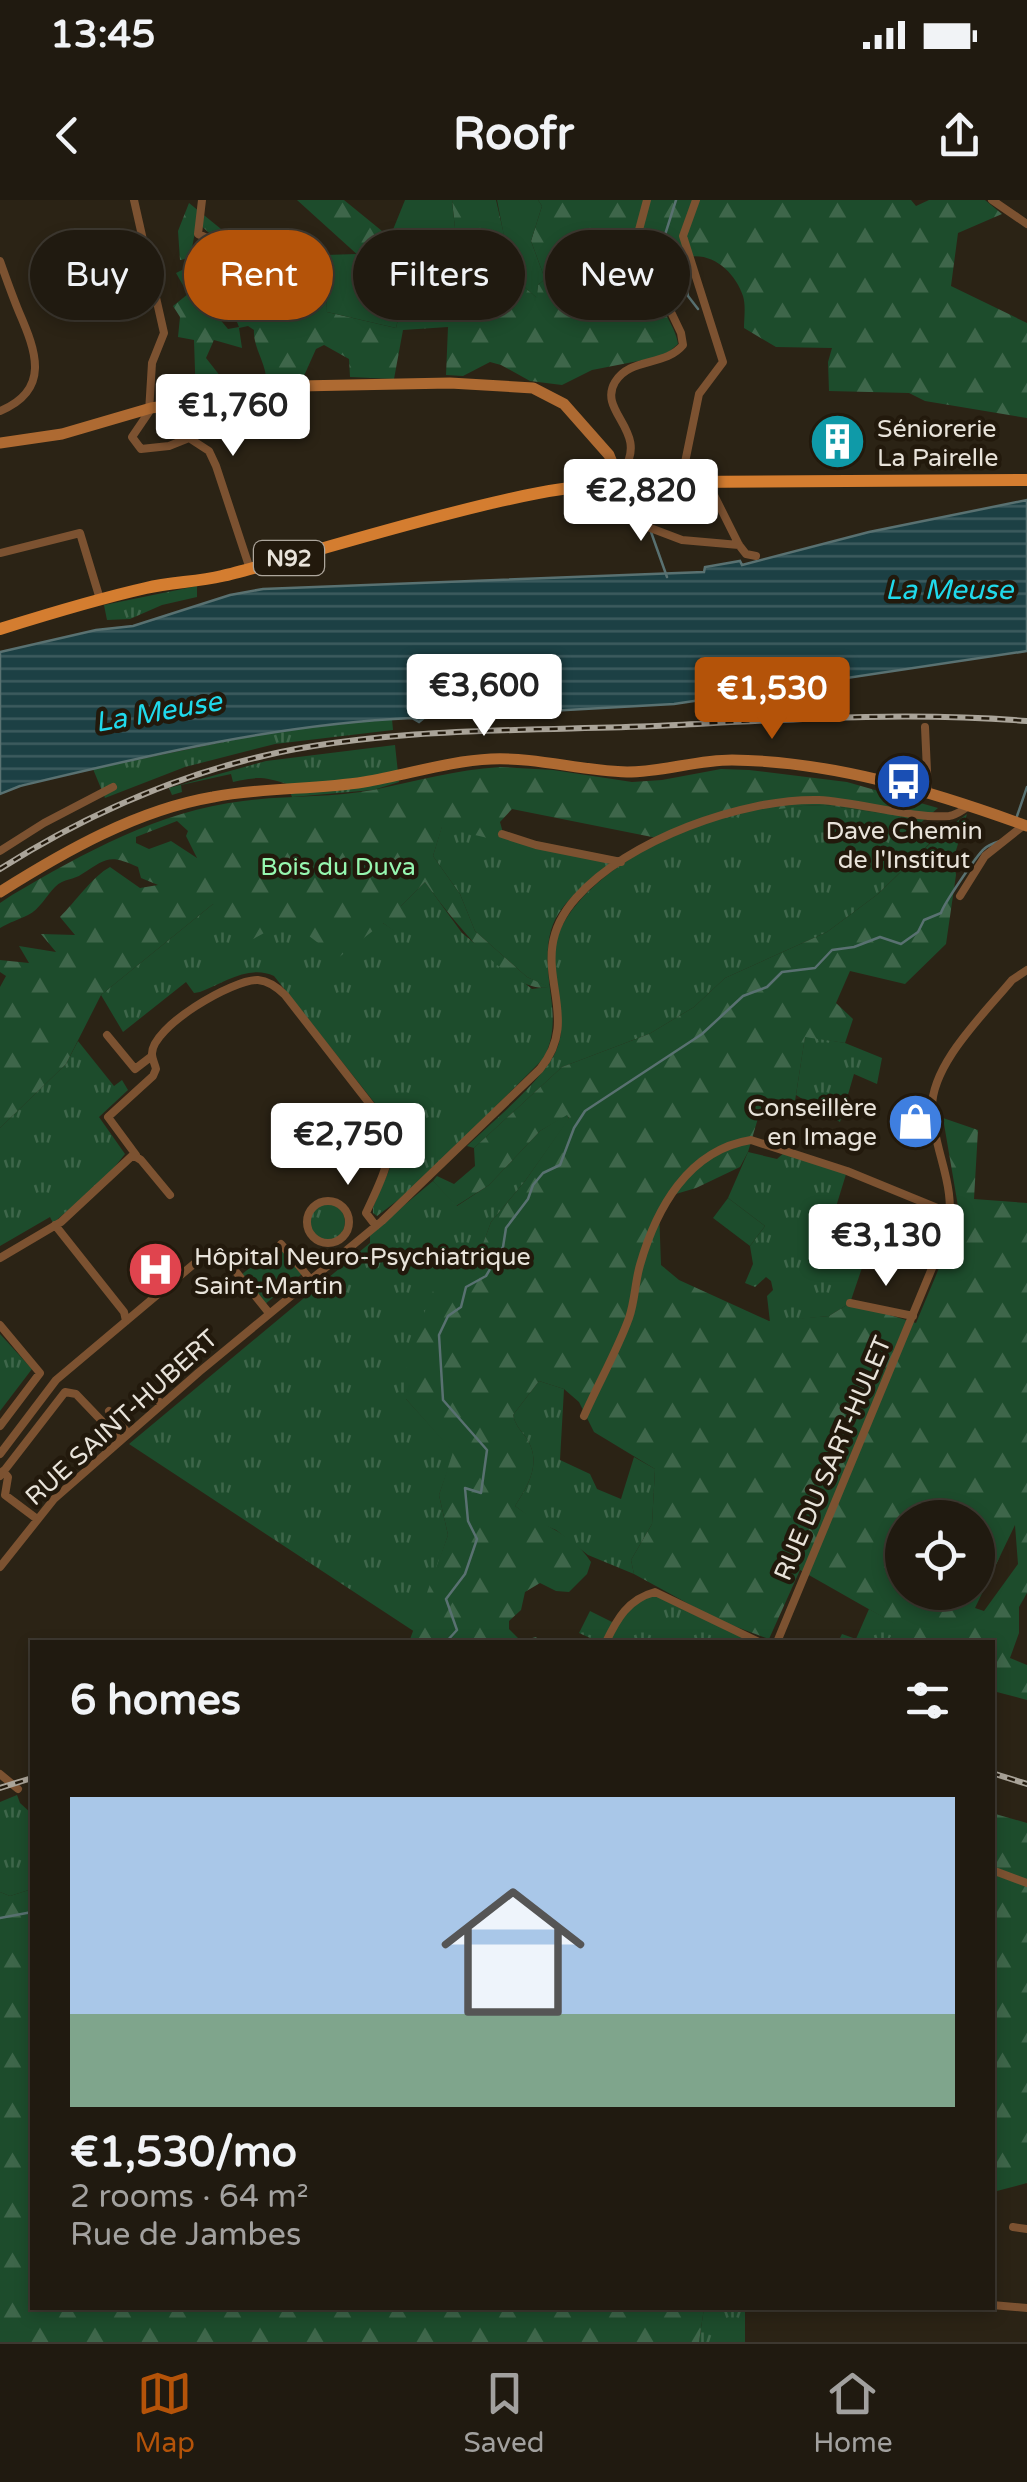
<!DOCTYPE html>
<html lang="en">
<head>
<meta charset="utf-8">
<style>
  body { margin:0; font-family:"Varela Round",sans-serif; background:#282319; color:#f1f3f6; height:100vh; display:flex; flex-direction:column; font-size:38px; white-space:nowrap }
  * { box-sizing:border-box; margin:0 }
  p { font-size:32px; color:#a2a19f }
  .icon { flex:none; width:55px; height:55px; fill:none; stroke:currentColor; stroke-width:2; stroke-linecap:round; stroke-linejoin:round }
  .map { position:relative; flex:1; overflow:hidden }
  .sheet { position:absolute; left:30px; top:1440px; width:965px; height:670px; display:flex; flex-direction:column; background:#201a10; border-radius:0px; box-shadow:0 5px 15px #0003,0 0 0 2px #3d3830 }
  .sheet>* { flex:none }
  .hud { position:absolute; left:30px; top:30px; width:968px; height:90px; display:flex; gap:20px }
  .fabs { position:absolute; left:885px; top:1300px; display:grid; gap:20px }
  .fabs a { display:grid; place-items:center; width:110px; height:110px; border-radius:50%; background:#201a10; box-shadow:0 5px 15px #0003,0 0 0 2px #3d3830; font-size:50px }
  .price { position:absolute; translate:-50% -85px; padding:0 22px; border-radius:10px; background:#fff; color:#222; font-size:32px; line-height:65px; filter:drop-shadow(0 2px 5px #0008) }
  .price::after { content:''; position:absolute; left:50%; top:60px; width:30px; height:22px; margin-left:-15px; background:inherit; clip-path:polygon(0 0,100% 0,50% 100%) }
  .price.selected { background:#b45309; color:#fff }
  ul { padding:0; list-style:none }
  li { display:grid; align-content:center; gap:20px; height:530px; padding:0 40px }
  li+li { border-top:2px solid #3d3830 }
  li span { display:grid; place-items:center; height:310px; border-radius:0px; color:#555 }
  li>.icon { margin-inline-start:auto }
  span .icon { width:180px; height:180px; fill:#fffc; stroke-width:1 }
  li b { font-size:42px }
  h2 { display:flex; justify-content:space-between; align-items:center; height:120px; padding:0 40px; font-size:42px }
  .chip { padding:0 35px; border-radius:45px; background:#201a10; box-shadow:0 5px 15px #0003,0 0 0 2px #3d3830; font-size:35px; line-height:90px }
  .chip.selected { background:#b45309; color:#fff }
  .status { display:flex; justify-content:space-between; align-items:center; height:70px; padding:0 50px; background:#201a10; direction:ltr }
  .status svg { height:28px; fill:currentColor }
  header { display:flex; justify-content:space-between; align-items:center; height:130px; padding:0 40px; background:#201a10; font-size:45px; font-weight:700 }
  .dock { display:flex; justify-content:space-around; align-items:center; height:140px; border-top:2px solid #3d3830; background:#201a10; font-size:28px; color:#a2a19f }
  .dock a { display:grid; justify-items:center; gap:5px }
  .dock .selected { color:#b45309 }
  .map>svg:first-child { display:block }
</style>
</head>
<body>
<div class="status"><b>13:45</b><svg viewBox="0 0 49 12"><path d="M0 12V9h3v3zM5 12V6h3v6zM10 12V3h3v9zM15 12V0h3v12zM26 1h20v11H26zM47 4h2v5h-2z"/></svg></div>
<header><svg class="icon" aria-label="back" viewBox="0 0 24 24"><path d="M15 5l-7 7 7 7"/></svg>Roofr<svg class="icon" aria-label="share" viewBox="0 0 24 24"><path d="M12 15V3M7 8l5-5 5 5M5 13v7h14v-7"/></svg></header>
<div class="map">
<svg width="1027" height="2142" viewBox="0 0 1027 2142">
  <defs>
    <pattern id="grass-tufts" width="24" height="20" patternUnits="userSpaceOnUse" patternTransform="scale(2.5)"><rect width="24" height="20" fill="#1d4c2c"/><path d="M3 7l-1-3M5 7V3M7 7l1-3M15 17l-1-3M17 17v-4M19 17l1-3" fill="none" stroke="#3e664a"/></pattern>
    <pattern id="forest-firs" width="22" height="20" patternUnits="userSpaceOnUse" patternTransform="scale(2.5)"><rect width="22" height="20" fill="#1d4c2c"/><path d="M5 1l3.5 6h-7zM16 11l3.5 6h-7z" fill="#3e664a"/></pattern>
    <pattern id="water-rules" width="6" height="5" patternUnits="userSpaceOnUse" patternTransform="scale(2.5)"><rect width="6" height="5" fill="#1c4044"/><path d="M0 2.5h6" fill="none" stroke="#3d5b5e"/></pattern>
  </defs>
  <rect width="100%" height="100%" fill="#2b2315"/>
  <!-- grass -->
  <path fill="url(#grass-tufts)" d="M197,386V397L162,405L130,419L107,420L104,405Z
    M392,519L393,530L275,544L185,567L105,598L93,569L305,525Z
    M395,545L399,582L373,590L292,597L287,584C262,576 255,577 233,582L231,574L181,585L182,592L172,595L169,588L266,561Z
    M825,605L901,616L918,625L929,644L878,694L827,732L725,778L694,807L649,834L562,867L474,948L467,946C491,923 544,879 556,851C571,819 548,786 553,753C564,683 671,629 734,615C764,608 794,606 825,605Z
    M442,626L531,648L533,645L610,662L611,665C552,709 541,723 551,797C554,820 554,837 544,858L418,985L377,1016L373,1013V1007L390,968L393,926L274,776C250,764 223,783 200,792L194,793L186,782L123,832L101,795L213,704L288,720L383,723L398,733L401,706L425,682L462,733L532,789L548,787L527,777L475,731L460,694L433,656Z
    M805,836L845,843L882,858L877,884L854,874L840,922L796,895Z
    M78,841L114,886L122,880L128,890L99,917L125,954L105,979L53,1023L50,1017L0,1046V928L66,864Z
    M567,914L569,919L525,981L491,1022L475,1066L406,1199L454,1252L439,1295L448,1335L415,1432L129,1244L370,1043V1034L433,981L457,1006L489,985L540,931Z
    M786,951L847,971L835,1010L846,1032L867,1053L850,1103L829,1116L770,1122L767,1096L773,1090L771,1081L766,1077L755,1087L745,1083L753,1064L750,1046L765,1026L728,998L748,952L777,959Z
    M309 1022a18 18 0 1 1 36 0a18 18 0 1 1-36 0Z
    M279,1044L302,1074L264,1105L241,1075Z
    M0,1134L32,1169L0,1211Z
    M539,1181L564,1189L560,1260L590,1274L597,1289L621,1299L634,1257L655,1269L652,1324L631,1360L634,1374L588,1355L556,1330L535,1321L515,1306C529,1284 543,1261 525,1236C519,1228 516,1226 513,1215Z
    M655,1392L759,1442H599L579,1433L590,1411L614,1423L618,1416Z
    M869,1409L896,1424L889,1442H838L842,1434L856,1439Z
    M17,1595L20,1603L32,1614V1689L10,1696L0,1692V1602Z
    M704,2108H745V2142H699Z"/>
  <!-- forest -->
  <path fill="url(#forest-firs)" fill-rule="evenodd" d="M297,0H344L382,31L360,57Z
    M452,0H496L508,52L457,48Z
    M538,0H911L916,6L929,0H985L1002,14L958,33L951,86L1027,123V218L925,201L909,193L829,191L828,162L832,148L776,147L744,128C744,118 746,106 743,96C735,71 709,48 681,59C670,63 658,75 649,82C656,102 676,126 678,144L664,156L592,170L562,185L530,181L501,165L490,162L463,176L446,175L448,127L403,130L394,179L350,177L349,159L324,145L316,149L303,178L266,176C264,160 253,146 254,130L248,126L239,128L242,148L214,140L206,158L235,195L196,201L194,140L178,137L180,117L173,106L188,94L176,73L182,70L201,83L237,58L197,22L190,58L180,60L178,31L189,3L253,55L291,46L325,55L327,112L396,128L399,115L417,100L449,107L456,116C469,84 475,80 507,72L536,97L538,85L545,79L531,41L542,6ZM271,64L276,89L258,111L235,117L239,127L228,129L203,99L238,72Z
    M500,567L553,570L632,582L662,580L721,569L749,570L847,582L938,608L918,625L900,616L825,605L802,606L732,615L657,638L512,609L500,622L503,633L533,645L532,649L442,627L433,656L460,694L475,731L527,777L549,787C510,797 446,711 425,682L401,706L409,719L398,734L383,723L338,758L288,720L246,743L213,704L101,795L66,864L0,928V787L6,776L0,772V760L29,763L19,746L56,752L41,734L75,735L60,717C75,702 93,676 110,667L140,688L158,685L141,678L138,667C109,654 107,658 82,674C74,680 64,678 55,687C47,695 39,710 28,715C18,720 10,722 0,728V703L12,695C84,653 159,611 243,601C286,595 331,598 373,590C417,581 455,570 500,567ZM177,621L188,631L186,636L197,658L171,641L149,649L136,643V637Z
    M967,614L954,657L956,675L946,744L905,784L850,771L836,803L853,819L845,843L805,837L795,901L764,898L748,952L740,967L696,988L669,996L659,1010L661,1065L679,1080L769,1121L829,1116L850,1103L916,1123L960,1018L943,918L978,930L974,999L1027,1003V1393L1019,1407V1433L1010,1458L1027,1465V1500L993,1491L992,1442H889L895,1424L800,1370L769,1439L718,1420L634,1374L631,1360L652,1324L655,1269L594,1232L579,1202L564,1189L539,1181L513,1215C516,1226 519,1228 525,1236C543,1261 529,1284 515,1306C540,1325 574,1334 591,1362L587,1374L569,1392L556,1391L540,1383L525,1392L521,1410L509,1421V1429L521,1441L536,1437L540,1442H409L448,1335L439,1295L453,1252L406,1199V1158L433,1091L454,1067L475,1065L491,1022L525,981L569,918L567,915L540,931L489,985L456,1006L433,981L437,976L454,984L475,966L474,948L562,867L649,834L694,807L725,778L827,732L878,694L940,634ZM902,1318H978V1392H902ZM1015,1325L1018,1364L984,1411L975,1408Z
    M992,1613L1027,1623V1983L993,1992Z
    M32,1689V2108H651L662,2111V2108H704L699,2142H0V1692L10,1696Z"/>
  <!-- park -->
  <path fill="#1d4c2c" d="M405,0H452L457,47L507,52L497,0H538L542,6L531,41L545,79L538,85L537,98L507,72L496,81L478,79L477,95L465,97L466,109L457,116L449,106L418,100L399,115L396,128L327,112L325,55L356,54L360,57L382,31L390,37Z
    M728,998L765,1026L750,1046L713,1018Z"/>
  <!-- water -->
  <path fill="url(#water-rules)" stroke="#597171" stroke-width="2.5" d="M1027,300V451L674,504L424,518L419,522L412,518C278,524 150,555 20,586L0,594V452L96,430L133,426L230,395L263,389L704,372L705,367L740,361L742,365L869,332Z"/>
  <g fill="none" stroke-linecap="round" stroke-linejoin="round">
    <!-- stream -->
    <path stroke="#597171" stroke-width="2.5" d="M676,0L664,38L667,58L685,81L688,96L698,109
      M651,332L667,377
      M1016,619L1027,587
      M446,1442L457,1430L446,1399L465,1374L477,1339L468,1321L465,1288L481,1293L487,1250L443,1200L439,1135L448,1116L461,1107L466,1087L486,1076L503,1047L506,1028L528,999L533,985L543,973L560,965L574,928L585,911L702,834L743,796L767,787L782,772L815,768L832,750L854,747L880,737L901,744L918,732L924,720L941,713C943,705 977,655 984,649C988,645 994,643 1000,641
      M0,1718L32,1712"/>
    <!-- minor -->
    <path stroke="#7c5231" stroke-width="8" d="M134,0L164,133L152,163L149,212L132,237L141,249L169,246L189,238L209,251L216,266L250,369
      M202,0L198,34L207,38
      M992,0L1027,24
      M0,61C6,78 12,95 19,112C36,151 51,190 0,211
      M623,271C650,231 597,212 615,182C630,157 665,167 683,145L681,133L650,68L637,51L636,41L647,0
      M681,282L699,194L723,162L683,36L696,0
      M708,283L739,345L746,354L756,356
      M579,288L582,296L624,318L682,340L739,345
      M0,353L80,333L100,399
      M925,527L928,593
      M502,634L536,645L621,662
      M0,651L44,623L113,587
      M960,696L985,656L1024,625
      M107,835L135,869L152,856
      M136,955L108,917L153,876L156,869C155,864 152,859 152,854C151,827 233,779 258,780C269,781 277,787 285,795L387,926C395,958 379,984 366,1013L376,1026
      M307 1022a21 21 0 1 1 42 0a21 21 0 1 1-42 0Z
      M55,1025L124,1112L126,1121
      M281,1044L310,1079
      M0,1058L61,1022L133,955L141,960L170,995
      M850,1103L913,1116
      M0,1125L40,1173L0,1226
      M142,1187L162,1204
      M109,1211L128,1233
      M584,1216C598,1184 617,1151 629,1118C635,1101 635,1082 640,1065C656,1009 688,950 751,940L847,971L952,1014
      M0,1254L56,1180L201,1058L210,1054L224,1057L269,1113
      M3,1271L8,1277L5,1295L37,1319
      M0,1276L65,1192L76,1194L120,1240
      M0,1367L54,1299L199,1172L382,1021L540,869C588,811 518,763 576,698C627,640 743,598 819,600C858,602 913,619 949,616C957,615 962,610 969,606
      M606,1442C617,1419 628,1399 655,1392L759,1442
      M777,1442L947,1032C958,987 934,953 932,910C930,865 985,813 1012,780L1027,770
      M0,1574L18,1589
      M992,1670L1027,1683
      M1013,2027L1027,2029
      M992,2105L1027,2108
      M877,2108H895"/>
    <!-- secondary -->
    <path stroke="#ae6a32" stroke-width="11" d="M0,243L62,234L151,208L299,186L450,183L533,188L564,204L609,255L615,270
      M0,692C65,651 137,610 213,597C263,587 314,590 364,582C407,575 448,561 491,559C537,557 581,571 627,572C662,572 697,560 732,560C832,561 934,592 1027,626"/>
    <!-- primary -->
    <path stroke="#d47d30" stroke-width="12" d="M610,284L611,273L619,270L627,274V283
      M0,429C48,414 97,399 146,388C171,382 197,382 222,376C290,361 572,268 618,289L627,283L681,282L1027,280"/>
    <defs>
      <path id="rail" d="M0,669C82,617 169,578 263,556C387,527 529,531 656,526C779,520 903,511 1027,521
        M992,1573L1027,1584
        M0,1588L32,1578"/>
    </defs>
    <!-- rail casing -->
    <use href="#rail" stroke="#aaa499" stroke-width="6"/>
    <!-- rail -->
    <use href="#rail" stroke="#22190c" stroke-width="2.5" stroke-dasharray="8" stroke-linecap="butt"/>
  </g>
  <!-- icons -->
  <defs>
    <symbol id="building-disc" viewBox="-11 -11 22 22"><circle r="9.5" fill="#0f9aa8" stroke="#22190c"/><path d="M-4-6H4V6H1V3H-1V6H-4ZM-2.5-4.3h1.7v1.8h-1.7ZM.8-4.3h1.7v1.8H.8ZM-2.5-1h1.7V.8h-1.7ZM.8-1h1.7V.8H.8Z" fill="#fff"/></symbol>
    <symbol id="bus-disc" viewBox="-11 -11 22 22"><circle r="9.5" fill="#1a4fb4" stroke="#22190c"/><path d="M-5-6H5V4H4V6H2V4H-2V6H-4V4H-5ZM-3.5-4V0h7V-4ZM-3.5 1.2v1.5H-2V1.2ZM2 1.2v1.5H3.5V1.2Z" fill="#fff"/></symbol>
    <symbol id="shop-disc" viewBox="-11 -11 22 22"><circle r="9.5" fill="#3f7fe0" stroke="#22190c"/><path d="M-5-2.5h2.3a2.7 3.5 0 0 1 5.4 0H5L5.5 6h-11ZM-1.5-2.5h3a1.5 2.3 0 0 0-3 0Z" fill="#fff"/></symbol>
    <symbol id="hospital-disc" viewBox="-11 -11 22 22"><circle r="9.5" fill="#e0444e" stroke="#22190c"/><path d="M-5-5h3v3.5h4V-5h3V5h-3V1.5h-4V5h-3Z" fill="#fff"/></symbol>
  </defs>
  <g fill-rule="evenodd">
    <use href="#building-disc" x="806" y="210" width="63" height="63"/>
    <use href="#bus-disc" x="872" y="550" width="63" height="63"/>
    <use href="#shop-disc" x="884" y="890" width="63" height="63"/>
    <use href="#hospital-disc" x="124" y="1038" width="63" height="63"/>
  </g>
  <g text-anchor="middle" stroke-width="9" stroke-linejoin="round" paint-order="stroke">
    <!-- shield labels -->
    <rect fill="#22190c" stroke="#ada69c" stroke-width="2.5" x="254" y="341" width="70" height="34" rx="8"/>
    <g font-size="22" font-weight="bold" fill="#e8e3da">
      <text x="289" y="366">N92</text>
    </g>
    <!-- poi labels -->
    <g font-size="25" fill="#e8e3da" stroke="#22190c" text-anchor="start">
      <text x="877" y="237">Séniorerie<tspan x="877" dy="29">La Pairelle</tspan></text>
      <text x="904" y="639" text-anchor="middle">Dave Chemin<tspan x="904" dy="29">de l'Institut</tspan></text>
      <text x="877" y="916" text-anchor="end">Conseillère<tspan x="877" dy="29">en Image</tspan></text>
      <text x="194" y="1065">Hôpital Neuro-Psychiatrique<tspan x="194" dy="29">Saint-Martin</tspan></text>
    </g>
    <!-- park labels -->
    <g font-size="25" fill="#96f7b0" stroke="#22190c">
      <text x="338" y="675">Bois du Duva</text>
    </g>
    <!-- street labels -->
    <g font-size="25" fill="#e8e3da" stroke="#22190c">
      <text transform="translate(121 1217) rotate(-42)" y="9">RUE SAINT-HUBERT</text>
      <text transform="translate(832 1258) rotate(-67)" y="9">RUE DU SART-HULET</text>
    </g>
    <!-- water labels -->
    <g font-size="28" font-style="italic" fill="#20d9eb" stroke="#22190c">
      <text x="949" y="399">La Meuse</text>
      <text transform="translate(158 511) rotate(-10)" y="10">La Meuse</text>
    </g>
  </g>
</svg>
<div class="fabs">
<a><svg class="icon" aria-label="locate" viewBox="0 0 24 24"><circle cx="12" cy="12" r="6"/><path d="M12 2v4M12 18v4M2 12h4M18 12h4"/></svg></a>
</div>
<b class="price" style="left:233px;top:259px">€1,760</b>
<b class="price" style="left:641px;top:344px">€2,820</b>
<b class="price" style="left:484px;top:539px">€3,600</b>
<b class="price selected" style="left:772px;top:542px">€1,530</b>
<b class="price" style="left:348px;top:988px">€2,750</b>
<b class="price" style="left:886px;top:1089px">€3,130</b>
<div class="hud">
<a class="chip">Buy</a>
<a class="chip selected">Rent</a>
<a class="chip">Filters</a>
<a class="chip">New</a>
</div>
<section class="sheet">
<h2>6 homes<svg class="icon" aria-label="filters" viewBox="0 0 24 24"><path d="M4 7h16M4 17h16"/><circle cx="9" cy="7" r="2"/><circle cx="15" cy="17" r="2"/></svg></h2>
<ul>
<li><span style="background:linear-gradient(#a9c7e8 70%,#7fa58c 0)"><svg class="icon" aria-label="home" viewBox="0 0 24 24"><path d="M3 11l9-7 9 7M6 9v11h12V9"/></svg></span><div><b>€1,530/mo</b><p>2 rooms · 64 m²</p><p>Rue de Jambes</p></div></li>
</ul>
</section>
</div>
<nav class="dock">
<a class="selected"><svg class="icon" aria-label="map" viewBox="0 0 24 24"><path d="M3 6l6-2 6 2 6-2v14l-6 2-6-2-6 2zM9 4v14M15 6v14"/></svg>Map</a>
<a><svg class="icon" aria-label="saved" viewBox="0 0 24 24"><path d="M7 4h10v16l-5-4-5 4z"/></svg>Saved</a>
<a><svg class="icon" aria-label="home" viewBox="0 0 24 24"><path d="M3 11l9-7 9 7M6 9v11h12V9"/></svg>Home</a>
</nav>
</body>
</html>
